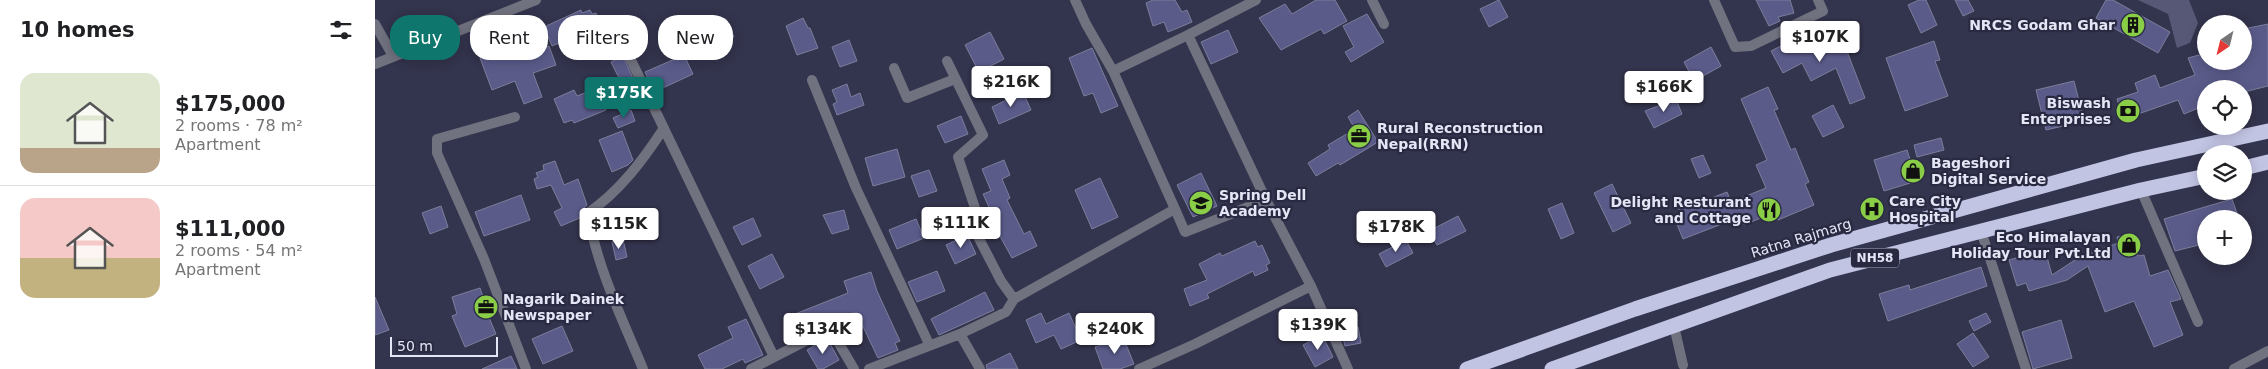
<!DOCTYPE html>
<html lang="en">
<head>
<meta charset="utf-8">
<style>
  body { margin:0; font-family:"DejaVu Sans",sans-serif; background:#f2f2f2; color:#202124; height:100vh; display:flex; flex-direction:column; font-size:19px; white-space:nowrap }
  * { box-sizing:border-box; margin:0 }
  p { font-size:16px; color:#757577 }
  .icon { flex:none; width:28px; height:28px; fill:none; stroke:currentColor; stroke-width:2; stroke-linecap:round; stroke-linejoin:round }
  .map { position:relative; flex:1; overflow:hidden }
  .panel { display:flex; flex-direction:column; background:#fff; width:375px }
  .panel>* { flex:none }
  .hud { position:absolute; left:15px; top:15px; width:475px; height:45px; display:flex; gap:10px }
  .needle { width:32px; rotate:215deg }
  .tools { position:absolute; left:1822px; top:15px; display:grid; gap:10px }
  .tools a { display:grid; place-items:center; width:55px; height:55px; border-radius:50%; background:#fff; box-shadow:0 2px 12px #0003; font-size:25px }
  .scale { position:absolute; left:15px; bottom:12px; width:108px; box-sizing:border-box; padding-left:5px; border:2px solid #e4e6f6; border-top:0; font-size:14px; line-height:18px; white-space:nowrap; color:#e4e6f6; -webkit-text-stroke:4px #292a42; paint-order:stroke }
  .price { position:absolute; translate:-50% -42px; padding:0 11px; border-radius:5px; background:#fff; color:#222; font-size:16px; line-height:32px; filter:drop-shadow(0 1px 2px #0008) }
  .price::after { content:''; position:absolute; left:50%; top:30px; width:15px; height:11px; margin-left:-8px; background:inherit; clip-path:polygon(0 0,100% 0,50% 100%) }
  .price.on { background:#0f766e; color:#fff }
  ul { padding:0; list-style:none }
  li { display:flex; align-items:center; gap:15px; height:125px; padding:0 20px }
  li+li { border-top:1px solid #e0e0e0 }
  li span { display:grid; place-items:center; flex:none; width:140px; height:100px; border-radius:15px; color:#555 }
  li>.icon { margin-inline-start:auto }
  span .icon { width:60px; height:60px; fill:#fffc; stroke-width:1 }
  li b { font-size:21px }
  h2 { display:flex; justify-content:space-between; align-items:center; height:60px; padding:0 20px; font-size:21px }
  .pill { padding:0 18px; border-radius:20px; background:#fff; box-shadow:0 2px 12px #0003; font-size:18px; line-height:45px }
  .pill.on { background:#0f766e; color:#fff }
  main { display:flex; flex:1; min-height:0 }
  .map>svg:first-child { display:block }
</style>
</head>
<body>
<main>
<section class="panel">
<h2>10 homes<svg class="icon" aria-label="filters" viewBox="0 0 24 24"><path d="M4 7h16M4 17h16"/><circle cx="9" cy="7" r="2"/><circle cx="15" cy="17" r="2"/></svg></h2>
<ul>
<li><span style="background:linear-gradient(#dfe7d0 75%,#b9a48a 0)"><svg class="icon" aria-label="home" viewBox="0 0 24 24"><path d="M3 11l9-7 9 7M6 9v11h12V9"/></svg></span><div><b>$175,000</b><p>2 rooms · 78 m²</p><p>Apartment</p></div></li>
<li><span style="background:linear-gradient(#f6c9c9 60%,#c2b280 0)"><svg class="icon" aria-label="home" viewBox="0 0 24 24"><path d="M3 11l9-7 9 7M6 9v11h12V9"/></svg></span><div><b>$111,000</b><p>2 rooms · 54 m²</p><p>Apartment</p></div></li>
</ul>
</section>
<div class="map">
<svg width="1893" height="369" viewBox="0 0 1893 369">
  <rect width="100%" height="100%" fill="#33344d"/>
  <!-- green -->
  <path fill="#565875" d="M1763,0H1814L1823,23L1815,43L1802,48L1793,14Z"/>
  <!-- building -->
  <path fill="#5a5b89" stroke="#7c7e9b" d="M778,0H800L807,12L812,10L817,22L793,32L789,22L778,26L771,3Z
    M941,0H960L972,21L949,34L946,29L906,50L884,18L910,4L917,14Z
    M1124,0L1133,17L1114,27L1105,9Z
    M1381,0H1415L1419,13L1403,17L1405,21L1394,26Z
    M1544,0H1551L1562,25L1546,33L1533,5Z
    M1580,0H1593L1599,11L1588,16Z
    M1731,0H1738L1795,32L1783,53L1721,18Z
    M206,10L207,13L215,10L217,14L221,13L228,32L206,40L204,35L177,46L169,27Z
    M992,14L1009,42L976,62L970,52L979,47L968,26Z
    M428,18L433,28H435L443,48L422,55L411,26Z
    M351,19L359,37L344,44L336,25Z
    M1893,24V86L1869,92V89H1831V105L1809,114L1803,100L1749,119L1742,99L1763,92L1760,83L1780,75L1785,88L1820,75L1813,58L1831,53V61H1869V29Z
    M853,30L863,52L836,64L826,42Z
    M615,32L629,59L604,72L590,45Z
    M1433,32L1443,52L1468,41L1490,98L1475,104L1461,68L1436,81L1427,63L1408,73L1396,51Z
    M474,40L482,61L465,67L457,47Z
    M1559,41L1565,60L1560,61L1573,96L1530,111L1511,58Z
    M174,46L181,65L158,73L167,97L149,104L140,81L117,90L105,58L119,53L120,57L153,49L154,53Z
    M1336,47L1346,66L1319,81L1309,62Z
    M717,48L743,106L726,113L718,93L709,96L694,58Z
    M309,55L318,74L279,92L270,72Z
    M248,56L269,103L254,109L250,97L253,96L236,62Z
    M1699,81L1709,121L1671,130L1661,90Z
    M472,84L476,97L485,93L489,105L462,115L458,104L462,102L457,90Z
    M1393,87L1403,109L1399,110L1416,150L1420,148L1434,182L1430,184L1439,205L1403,220L1400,212L1369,225L1365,217L1308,239L1301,222L1308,219L1303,207L1320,201L1321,204L1352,192L1356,202L1391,188L1381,165L1392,160L1366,99Z
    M222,88L231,110L199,123L197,120L189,123L179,99L199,90L202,96Z
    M648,92L656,110L624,124L617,107Z
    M1301,99L1307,114L1279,128L1270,111Z
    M1458,105L1469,127L1448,137L1437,116Z
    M256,110L260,121L243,128L238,118Z
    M983,110L1003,142L965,165L963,163L941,176L933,163L955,149L953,145L980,129L973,117Z
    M586,116L593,134L570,143L562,126Z
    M247,131L258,160L253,165L237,172L224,140Z
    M1566,138L1569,150L1542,157L1539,145Z
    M522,149L530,177L498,186L490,158Z
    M1532,150L1542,181L1509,191L1499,160Z
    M1328,155L1336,173L1324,178L1316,159Z
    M629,160L635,175L627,179L635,198L632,200L649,234L655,231L662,246L637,258L616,220L619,218L608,194L616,191L607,169Z
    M180,161L189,185L203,179L212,205L207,210V217L186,226L179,212L187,208L176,185L162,189L159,179L163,177L161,173L169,170L168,165Z
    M554,170L562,191L544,197L536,176Z
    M826,173L842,206L818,217L802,185Z
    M725,178L743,217L717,229L700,190Z
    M1237,184L1256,223L1238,232L1219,193Z
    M146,195L155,220L109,236L100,212Z
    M1857,199L1864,219H1831V238L1823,240L1824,245L1800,251L1789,219Z
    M1187,203L1199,233L1186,239L1173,209Z
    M66,206L73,227L55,234L47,213Z
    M469,210L474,229L457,234L448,215Z
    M1083,216L1091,231L1062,245L1054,231Z
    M378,218L386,236L367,245L358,227Z
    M541,219L549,238L522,249L514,230Z
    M1757,233L1763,256L1769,255L1775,276L1793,270L1806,299L1795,302L1808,335L1779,347L1759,301L1730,312L1713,266L1692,280L1654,291L1651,283L1642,286L1634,260L1670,250L1677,275L1703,258L1743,243L1742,237Z
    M592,235L601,254L580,264L571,245Z
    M248,239L252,257L241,260L237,242Z
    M1031,240L1038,253L1011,267L1004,254Z
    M880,241L883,247L887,245L895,263L891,265L893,270L880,276L878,271L832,294L834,298L815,306L809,289L832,280L824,264L845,253L847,256Z
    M397,254L409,277L385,289L373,266Z
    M1606,267L1612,286L1513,321L1504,294L1534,285L1535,290Z
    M562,271L570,291L542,302L533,282Z
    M496,272L502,291L525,341L520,343L523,350L503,358L481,312L447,324L429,334L420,314L473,293L469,281Z
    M105,288L109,300L107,301L121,334L90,347L77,316L82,314L77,297Z
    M610,292L619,310L564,335L556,319Z
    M0,297L14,330L0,335Z
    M666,313L671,324L694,313L706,340L686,349L679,335L661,343L651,320Z
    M1611,313L1616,322L1599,331L1594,321Z
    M371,319L388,355L370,363L368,359L347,369H330L323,355L358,338L353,327Z
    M1686,320L1697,358L1658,369L1647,332Z
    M187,326L198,351L168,364L157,339Z
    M983,327L986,343L970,346L966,330Z
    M1598,333L1614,357L1598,367L1582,344Z
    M947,335L958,357L940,367L928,345Z
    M748,337L759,364L745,369H728L720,347Z
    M452,338L464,360L448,369H443L432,350Z
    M635,353L643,369H612L611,365Z
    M136,356L142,369H107Z"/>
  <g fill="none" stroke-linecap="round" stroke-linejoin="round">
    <!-- street -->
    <path stroke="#71727f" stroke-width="10" d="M700,0L711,24L738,71L800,209
      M881,0L813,35L891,200L936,286L973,369
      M997,0L1009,24
      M1339,0L1360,47L1376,46L1448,11L1443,0
      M0,24L18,56
      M255,58L399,357
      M572,61L608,135L583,157L601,211L597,225L626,281L639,299
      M0,64L161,0
      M519,68L532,98L580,79
      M738,71L813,35
      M437,80L481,188L554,344
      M140,117L62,139V153L109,259L151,369
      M1766,190L1823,322
      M1606,231L1651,369
      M1299,326L1308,365
      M585,334L631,312L639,299L800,209L810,232L891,200
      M268,369C247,318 222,268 213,213C245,191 268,160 289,128
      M376,369L446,333L456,330L479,369
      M494,369L585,334L605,369
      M764,369L820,344L936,286
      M1859,369L1893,351"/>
    <!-- highway -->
    <path stroke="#c2c4e4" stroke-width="15" d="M1869,168L1893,162
      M1092,369L1260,309L1456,245L1761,160L1893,131
      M1177,369L1455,270L1766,190L1831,176"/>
  </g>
  <!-- icons -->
  <defs>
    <symbol id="building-disc" viewBox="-11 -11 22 22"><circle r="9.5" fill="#8ace47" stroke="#292a42"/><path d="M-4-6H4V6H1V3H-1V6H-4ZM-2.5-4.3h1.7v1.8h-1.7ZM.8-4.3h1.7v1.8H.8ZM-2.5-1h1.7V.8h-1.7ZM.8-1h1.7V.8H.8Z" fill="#111"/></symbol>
    <symbol id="bank-disc" viewBox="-11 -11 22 22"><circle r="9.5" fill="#8ace47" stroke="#292a42"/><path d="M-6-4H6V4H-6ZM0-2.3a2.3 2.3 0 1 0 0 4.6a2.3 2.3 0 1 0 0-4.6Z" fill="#111"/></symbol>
    <symbol id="office-disc" viewBox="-11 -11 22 22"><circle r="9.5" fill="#8ace47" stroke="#292a42"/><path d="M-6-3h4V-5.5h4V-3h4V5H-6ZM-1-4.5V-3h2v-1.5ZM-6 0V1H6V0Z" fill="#111"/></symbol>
    <symbol id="shop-disc" viewBox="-11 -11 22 22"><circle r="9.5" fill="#8ace47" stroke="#292a42"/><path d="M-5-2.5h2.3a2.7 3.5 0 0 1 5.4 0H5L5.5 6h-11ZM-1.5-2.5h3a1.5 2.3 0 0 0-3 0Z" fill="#111"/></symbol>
    <symbol id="school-disc" viewBox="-11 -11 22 22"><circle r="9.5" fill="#8ace47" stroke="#292a42"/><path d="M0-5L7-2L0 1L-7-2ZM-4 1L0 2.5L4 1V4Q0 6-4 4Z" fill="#111"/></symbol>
    <symbol id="hospital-disc" viewBox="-11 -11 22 22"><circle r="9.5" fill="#8ace47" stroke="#292a42"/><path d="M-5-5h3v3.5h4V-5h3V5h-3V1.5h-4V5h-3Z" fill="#111"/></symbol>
    <symbol id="restaurant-disc" viewBox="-11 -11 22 22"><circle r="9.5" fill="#8ace47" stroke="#292a42"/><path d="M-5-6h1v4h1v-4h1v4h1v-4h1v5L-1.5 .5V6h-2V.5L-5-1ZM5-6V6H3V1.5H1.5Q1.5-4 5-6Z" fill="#111"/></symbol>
  </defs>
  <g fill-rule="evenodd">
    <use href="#building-disc" x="1744" y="11" width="28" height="28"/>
    <use href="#bank-disc" x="1739" y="97" width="28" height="28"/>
    <use href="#office-disc" x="970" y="122" width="28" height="28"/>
    <use href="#shop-disc" x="1524" y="157" width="28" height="28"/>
    <use href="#school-disc" x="812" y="189" width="28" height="28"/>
    <use href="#hospital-disc" x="1483" y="195" width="28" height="28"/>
    <use href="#restaurant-disc" x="1380" y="196" width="28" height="28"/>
    <use href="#shop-disc" x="1740" y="231" width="28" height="28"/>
    <use href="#office-disc" x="97" y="293" width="28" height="28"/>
  </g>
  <g text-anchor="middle" stroke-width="4.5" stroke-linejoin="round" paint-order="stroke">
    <!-- shield labels -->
    <rect fill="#292a42" stroke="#acaec0" stroke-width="1" x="1476" y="248.5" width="48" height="19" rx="4"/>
    <g font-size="12" font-weight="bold" fill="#e4e6f6">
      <text x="1500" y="262">NH58</text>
    </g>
    <!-- poi labels -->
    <g font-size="14" font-weight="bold" fill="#e4e6f6" stroke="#292a42" text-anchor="start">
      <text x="1740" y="30" text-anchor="end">NRCS Godam Ghar</text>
      <text x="1736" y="108" text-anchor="end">Biswash<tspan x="1736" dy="16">Enterprises</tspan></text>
      <text x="1002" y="133">Rural Reconstruction<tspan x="1002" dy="16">Nepal(RRN)</tspan></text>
      <text x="1556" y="168">Bageshori<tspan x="1556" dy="16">Digital Service</tspan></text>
      <text x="844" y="200">Spring Dell<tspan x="844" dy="16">Academy</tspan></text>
      <text x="1514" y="206">Care City<tspan x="1514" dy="16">Hospital</tspan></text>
      <text x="1376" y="207" text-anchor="end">Delight Resturant<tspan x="1376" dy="16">and Cottage</tspan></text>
      <text x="1736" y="242" text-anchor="end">Eco Himalayan<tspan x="1736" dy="16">Holiday Tour Pvt.Ltd</tspan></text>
      <text x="128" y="304">Nagarik Dainek<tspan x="128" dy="16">Newspaper</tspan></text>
    </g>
    <!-- street labels -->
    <g font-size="14" fill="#e4e6f6" stroke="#292a42">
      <text transform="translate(1426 238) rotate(-17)" y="5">Ratna Rajmarg</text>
    </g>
  </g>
</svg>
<div class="tools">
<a><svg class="needle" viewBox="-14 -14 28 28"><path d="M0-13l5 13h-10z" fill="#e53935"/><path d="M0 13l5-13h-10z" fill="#757577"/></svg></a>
<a><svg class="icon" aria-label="locate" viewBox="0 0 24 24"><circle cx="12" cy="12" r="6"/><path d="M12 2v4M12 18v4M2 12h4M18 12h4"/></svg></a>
<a><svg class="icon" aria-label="layers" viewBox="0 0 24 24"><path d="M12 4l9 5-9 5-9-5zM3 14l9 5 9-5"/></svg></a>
<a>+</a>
</div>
<div class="scale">50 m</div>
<b class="price" style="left:1445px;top:63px">$107K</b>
<b class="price" style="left:636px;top:108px">$216K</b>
<b class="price" style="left:1289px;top:113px">$166K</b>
<b class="price on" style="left:249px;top:119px">$175K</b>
<b class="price" style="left:586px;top:249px">$111K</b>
<b class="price" style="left:244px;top:250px">$115K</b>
<b class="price" style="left:1021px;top:253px">$178K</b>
<b class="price" style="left:943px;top:351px">$139K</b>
<b class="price" style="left:448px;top:355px">$134K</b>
<b class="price" style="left:740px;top:355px">$240K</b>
<div class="hud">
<a class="pill on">Buy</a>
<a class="pill">Rent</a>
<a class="pill">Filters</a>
<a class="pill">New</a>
</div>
</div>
</main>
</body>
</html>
